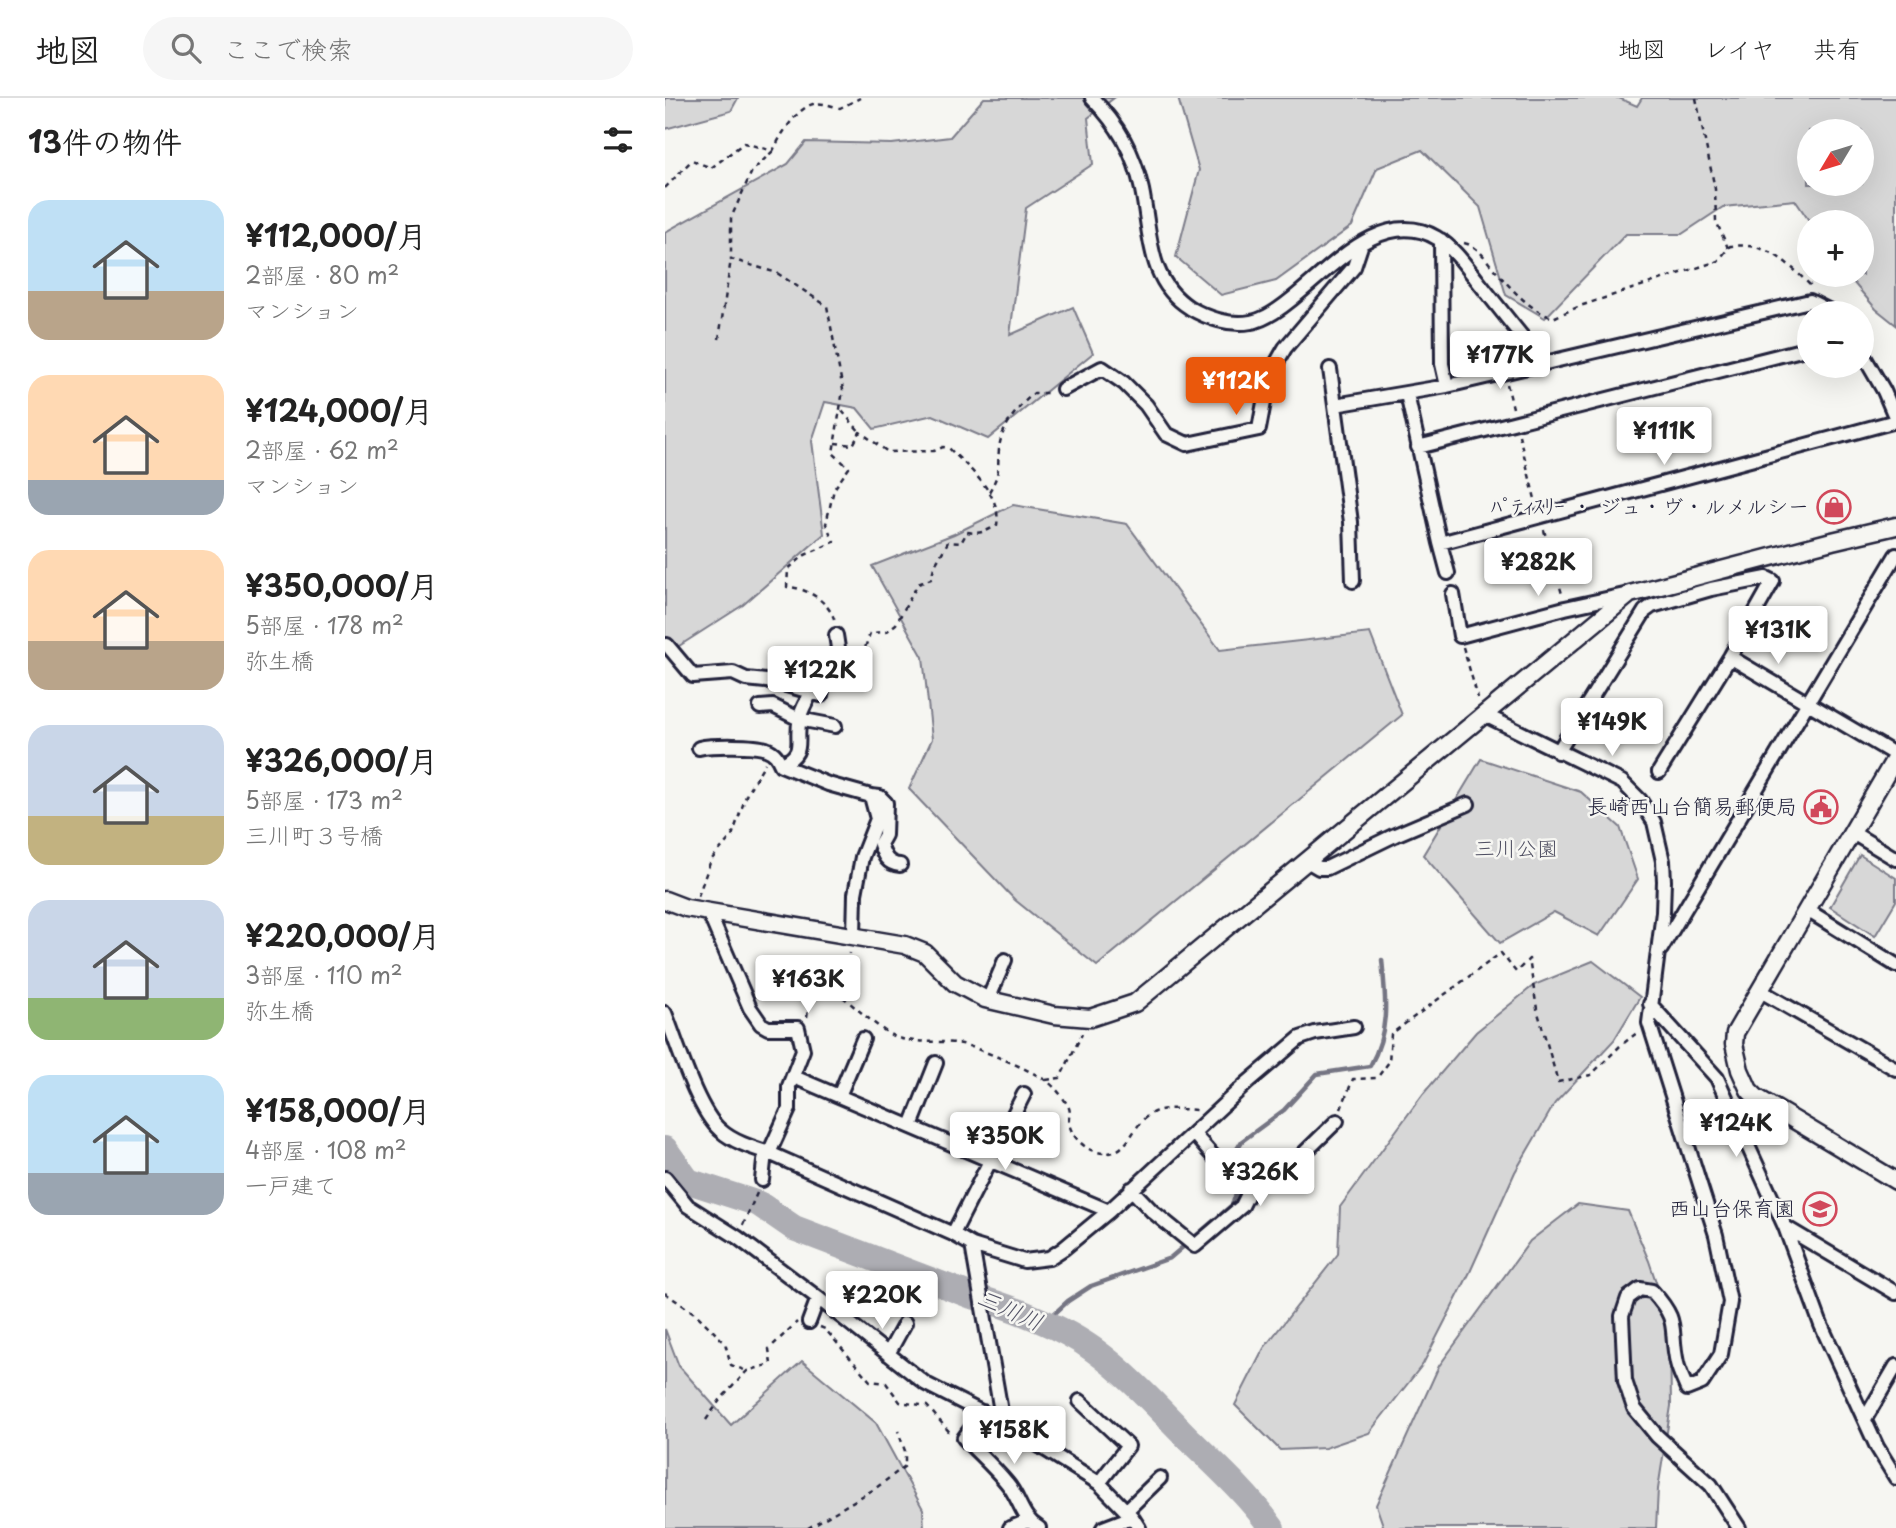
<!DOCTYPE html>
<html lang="ja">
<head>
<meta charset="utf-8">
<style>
  body { margin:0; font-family:"Playpen Sans","Klee One",sans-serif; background:#f6f6f6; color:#222; height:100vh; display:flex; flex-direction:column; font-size:26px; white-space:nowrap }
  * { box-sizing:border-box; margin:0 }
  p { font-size:23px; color:#767676 }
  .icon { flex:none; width:38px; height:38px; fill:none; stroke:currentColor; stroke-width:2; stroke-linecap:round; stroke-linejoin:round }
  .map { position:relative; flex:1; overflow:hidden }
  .panel { display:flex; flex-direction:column; background:#fff; width:665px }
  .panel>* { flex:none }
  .needle { width:46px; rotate:232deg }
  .controls { position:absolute; left:1132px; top:21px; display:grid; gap:14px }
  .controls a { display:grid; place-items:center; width:77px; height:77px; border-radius:50%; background:#fff; box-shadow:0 7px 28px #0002; font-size:35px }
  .price { position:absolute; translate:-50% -60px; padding:0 16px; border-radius:7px; background:#fff; color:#222; font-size:23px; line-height:46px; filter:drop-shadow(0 2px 4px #0008) }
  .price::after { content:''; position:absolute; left:50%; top:42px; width:21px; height:16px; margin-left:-10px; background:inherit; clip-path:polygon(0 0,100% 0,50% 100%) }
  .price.active { background:#ea580c; color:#fff }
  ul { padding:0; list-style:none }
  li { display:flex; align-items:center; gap:21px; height:175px; padding:0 28px }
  li span { display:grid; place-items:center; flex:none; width:196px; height:140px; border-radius:21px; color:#555 }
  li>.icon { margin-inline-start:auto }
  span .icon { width:84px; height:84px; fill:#fffc; stroke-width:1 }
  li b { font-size:30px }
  h2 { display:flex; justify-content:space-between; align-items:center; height:84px; padding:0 28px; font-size:30px }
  header { display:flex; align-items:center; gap:42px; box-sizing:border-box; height:98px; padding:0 35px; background:#fff; border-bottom:2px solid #e0e0e0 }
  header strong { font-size:33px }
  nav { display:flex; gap:38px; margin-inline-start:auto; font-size:24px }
  .search { width:490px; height:63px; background:#f6f6f6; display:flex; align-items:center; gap:18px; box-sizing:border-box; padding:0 24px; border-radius:38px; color:#767676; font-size:26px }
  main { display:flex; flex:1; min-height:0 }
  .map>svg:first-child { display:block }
</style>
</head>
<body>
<header>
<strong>地図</strong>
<div class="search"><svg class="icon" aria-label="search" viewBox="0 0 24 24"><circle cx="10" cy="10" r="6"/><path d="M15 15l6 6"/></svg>ここで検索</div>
<nav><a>地図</a><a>レイヤ</a><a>共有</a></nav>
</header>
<main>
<section class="panel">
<h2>13件の物件<svg class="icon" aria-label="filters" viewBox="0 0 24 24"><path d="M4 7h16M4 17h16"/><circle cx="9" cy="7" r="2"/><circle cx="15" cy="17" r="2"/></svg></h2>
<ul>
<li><span style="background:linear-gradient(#bfe0f5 65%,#b9a48a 0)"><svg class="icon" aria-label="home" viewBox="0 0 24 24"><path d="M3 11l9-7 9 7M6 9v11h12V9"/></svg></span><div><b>¥112,000/月</b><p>2部屋 · 80 m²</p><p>マンション</p></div></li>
<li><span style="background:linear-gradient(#ffd9b3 75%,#9aa5b1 0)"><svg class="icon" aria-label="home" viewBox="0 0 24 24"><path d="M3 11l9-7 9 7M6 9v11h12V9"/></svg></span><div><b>¥124,000/月</b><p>2部屋 · 62 m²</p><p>マンション</p></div></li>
<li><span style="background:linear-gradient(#ffd9b3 65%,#b9a48a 0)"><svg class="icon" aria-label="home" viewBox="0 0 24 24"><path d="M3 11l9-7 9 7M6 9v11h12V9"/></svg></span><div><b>¥350,000/月</b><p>5部屋 · 178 m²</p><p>弥生橋</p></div></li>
<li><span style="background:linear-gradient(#c9d6e8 65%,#c2b280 0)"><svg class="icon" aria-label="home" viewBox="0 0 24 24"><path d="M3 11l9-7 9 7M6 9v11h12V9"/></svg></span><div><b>¥326,000/月</b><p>5部屋 · 173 m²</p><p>三川町３号橋</p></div></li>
<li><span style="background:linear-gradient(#c9d6e8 70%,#8fb573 0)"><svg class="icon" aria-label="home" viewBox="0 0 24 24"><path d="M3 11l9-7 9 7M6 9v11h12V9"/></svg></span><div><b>¥220,000/月</b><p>3部屋 · 110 m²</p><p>弥生橋</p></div></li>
<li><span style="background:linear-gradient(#bfe0f5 70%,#9aa5b1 0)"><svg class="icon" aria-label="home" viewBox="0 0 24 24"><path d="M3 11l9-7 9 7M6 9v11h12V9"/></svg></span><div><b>¥158,000/月</b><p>4部屋 · 108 m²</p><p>一戸建て</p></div></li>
</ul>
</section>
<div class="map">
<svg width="1231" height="1430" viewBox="0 0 1231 1430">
  <rect width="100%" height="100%" fill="#f6f6f2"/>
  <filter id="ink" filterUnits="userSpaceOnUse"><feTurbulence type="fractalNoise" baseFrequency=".0143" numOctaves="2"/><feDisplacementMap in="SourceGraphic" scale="14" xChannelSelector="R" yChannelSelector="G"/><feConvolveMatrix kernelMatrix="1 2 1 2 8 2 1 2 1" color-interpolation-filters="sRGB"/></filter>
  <g filter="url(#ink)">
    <!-- green -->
    <path fill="#d7d7d7" stroke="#7c7c89" stroke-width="2" fill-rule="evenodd" d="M0,0H73L66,13L0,31Z
      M319,0H449L423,20L428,66L361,110L345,237L408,209L428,255L323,341L268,317L209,331L192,310L160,304L147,343L159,436L78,507L0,557V134L123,66L141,44L227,46L285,39Z
      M513,0H954L972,8L977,0H1231V227L1211,211L1182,177H1197V124H1145L1130,102L1058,109L1017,136H961L880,220L841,197L815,109L757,52L712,70L687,128L611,183L556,197L511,159L534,72ZM1144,33H1197V86H1144Z
      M348,407L462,426L555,552L705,535L737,617L432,868L350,802L244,691L267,641L258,559L207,468L289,436Z
      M816,661L916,694L955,729L973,781L934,838L889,814L835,845L758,757Z
      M1195,757L1231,780V803L1210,838L1165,809Z
      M928,863L975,899L949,942L890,1005L850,1074L805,1174L758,1266L704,1335L660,1350L615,1352L570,1307L599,1250L673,1156L675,1109L758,996L811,934L869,887Z
      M913,1106L963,1113L984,1163L1005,1226L1006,1308L993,1391L991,1430H719L711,1407L774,1268L865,1143Z
      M0,1231L14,1268L66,1327L137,1263L211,1325L258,1411L259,1430H0Z"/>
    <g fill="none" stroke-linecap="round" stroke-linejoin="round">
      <!-- stream -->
      <path stroke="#757583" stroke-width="4.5" d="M384,1228L389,1216L403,1203L426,1188L505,1160L567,1107L573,1091L567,1059L577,1043L619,1012L652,976L705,968C725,932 721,901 717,862"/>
      <!-- river -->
      <path stroke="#adadb3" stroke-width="26" d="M0,1051L23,1083L94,1106L129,1130L307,1198C344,1208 398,1229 429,1252C465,1278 495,1312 527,1344C555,1371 584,1398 607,1430"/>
      <defs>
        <path id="minor" d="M427,0C453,27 469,54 477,92C486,135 482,183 525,210C542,220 565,228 586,224C600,222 616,210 627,201C666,170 719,108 772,140C788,149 801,168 812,182C834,210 856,238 879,265
          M776,142L777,266L782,288
          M1197,255L1219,293L1231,321
          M665,271L686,424L688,483
          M398,291L437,270L459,285L481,307L501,336L522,346L594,331L604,278L620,250L689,169L697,145
          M742,296L775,445L783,475
          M670,307L782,288L1145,203L1169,215
          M753,349L1144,250
          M775,445L1231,323
          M788,496L795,538L900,510L964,496
          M2,547L28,578L68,575L81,581L111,584L156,597L161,575L173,550L171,537
          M1065,559L1231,657
          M146,594C143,602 136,611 135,620C129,644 143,653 116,667L163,686L206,698L212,721L197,759L190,796L189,837
          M95,609L108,608L134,621L170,628
          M818,616L957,684L975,702L989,724L998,763L999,783L998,814L984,925L1051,1137L1065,1204L1056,1256L1037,1285L1022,1291C1019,1283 1014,1274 1012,1265C1004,1228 1016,1225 987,1193L975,1191L963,1200L957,1218L960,1283L969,1310L992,1338L1046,1387L1074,1430
          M34,650C47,647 90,647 101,651C110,654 113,660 116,667
          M893,654L980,513L987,508L1046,491L1102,480L1108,483L1065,559L994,674
          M206,698L215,699L221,705L220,737L215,746C219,758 222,766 235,767
          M1188,735L1231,761
          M642,763L654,770H662L730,737L803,706
          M1142,812L1231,867
          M43,813L85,910L96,926L103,930H133L138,952L124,988V1011L104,1055
          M996,851L1231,457
          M1094,892L1231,971
          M323,902L340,862
          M985,906L1052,980L1120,1129L1156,1227L1212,1349L1231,1380
          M0,915C12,945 32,1012 55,1032C68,1044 88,1050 104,1055L288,1136L307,1147L359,1163L384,1160L398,1151L444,1113L582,985L635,940L650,935L689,929
          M129,979L444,1113
          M174,998L198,941
          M246,1028L271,965
          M582,1073L632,1062L672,1023
          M0,1080L23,1108L72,1139L153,1200L261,1286L338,1325L434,1385L467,1419L474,1430
          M97,1082L100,1054
          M466,1091L487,1113L530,1148L577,1108L582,1098V1073C556,1075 544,1052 528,1035
          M1120,1129L1231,1195
          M288,1136L359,996
          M307,1147L338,1325
          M144,1224L153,1200
          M223,1256L240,1225
          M415,1303L463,1348L434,1385
          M318,1314L299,1340C313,1355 329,1369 342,1385C355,1400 356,1420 374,1430
          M1200,1321L1231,1268
          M461,1413L495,1380
          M345,1430L363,1423
          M438,1430L467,1419"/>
        <path id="tertiary" d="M1231,659L1070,935L1069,946L1075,972L1084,992L1091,999L1231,1083
          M0,802L21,810L240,847L260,855L290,885L320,901L389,917L425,920L470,905L965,496L1167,443L1231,428"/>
      </defs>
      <!-- minor casing -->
      <use href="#minor" stroke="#22223b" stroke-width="18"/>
      <!-- tertiary casing -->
      <use href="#tertiary" stroke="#22223b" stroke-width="21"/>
      <!-- path -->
      <path stroke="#22223b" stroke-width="2.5" stroke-dasharray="5 5" stroke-linecap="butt" d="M1031,0L1050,91L1051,123L1063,150
        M108,53L87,73L66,120V161L112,175L162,208L178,292L168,355L184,370L169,391L161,426L169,444L140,457L123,471L122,489C141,489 165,504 170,524
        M0,90L27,62L46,70L79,45L108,53C115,38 131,11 148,6C157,4 166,8 175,10L195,0
        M799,145C813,148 819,159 828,170C845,189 864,212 888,220L915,208L1053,163L1065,148C1102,144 1121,163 1145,187L1146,191
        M54,241L66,161
        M842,286L848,310
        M177,313L195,334
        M854,337L871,405
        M170,345L188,347L195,334L223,354L269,353L278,349L284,350C304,371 337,396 332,427C321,434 314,436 302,434L296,445L283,444L269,469L266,481L253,486L231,526L221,534L205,535L200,550L185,561L181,560
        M324,394C336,373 332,373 334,351C336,329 353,309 369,295H385
        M879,432L897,496
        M798,549L813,600
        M33,798L46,762L67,738L82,695L100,665
        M178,899C190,909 221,937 233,940C253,946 276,942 297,946C315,951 364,971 380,982C389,987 399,1000 404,1010C406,1015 403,1020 404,1025C407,1041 423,1054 438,1055C466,1057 466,1024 489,1014C501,1009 517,1011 531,1012
        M142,919L145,896L178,899L185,855
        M381,982L395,980L417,936
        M676,1011L688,981L712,980L724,964L726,936L836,855L851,874L864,861L872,911L893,984L926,977L955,948L973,934
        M78,1127L92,1095
        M0,1195L32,1217L60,1245L66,1267L82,1273
        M155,1229L160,1231L205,1283L221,1285L235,1304L262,1308L287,1337
        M41,1322L55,1302L82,1273L106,1266L104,1251L132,1224
        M143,1430L211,1390L240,1368V1353L233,1333"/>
      <!-- minor -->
      <use href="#minor" stroke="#f6f6f2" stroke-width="12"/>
      <!-- tertiary -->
      <use href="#tertiary" stroke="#f6f6f2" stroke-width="16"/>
    </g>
  </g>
  <!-- icons -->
  <defs>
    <symbol id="shop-ring" viewBox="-11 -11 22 22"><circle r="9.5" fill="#f6f6f2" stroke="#d1495b" stroke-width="1.5"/><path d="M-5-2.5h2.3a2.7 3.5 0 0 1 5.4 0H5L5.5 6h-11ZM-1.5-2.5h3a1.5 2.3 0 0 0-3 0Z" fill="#d1495b"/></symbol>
    <symbol id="civic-ring" viewBox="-11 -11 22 22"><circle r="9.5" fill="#f6f6f2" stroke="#d1495b" stroke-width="1.5"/><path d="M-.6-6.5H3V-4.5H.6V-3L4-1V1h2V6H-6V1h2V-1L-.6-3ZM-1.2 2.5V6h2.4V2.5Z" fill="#d1495b"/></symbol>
    <symbol id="school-ring" viewBox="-11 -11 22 22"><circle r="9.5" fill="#f6f6f2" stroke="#d1495b" stroke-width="1.5"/><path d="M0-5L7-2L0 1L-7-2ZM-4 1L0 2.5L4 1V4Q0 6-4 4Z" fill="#d1495b"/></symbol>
  </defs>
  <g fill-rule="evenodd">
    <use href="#shop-ring" x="1150" y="390" width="38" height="38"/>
    <use href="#civic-ring" x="1137" y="690" width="38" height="38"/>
    <use href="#school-ring" x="1136" y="1092" width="38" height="38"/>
  </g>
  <g text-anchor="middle" stroke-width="5" stroke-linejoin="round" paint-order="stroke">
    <!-- poi labels -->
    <g font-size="21" fill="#22223b" stroke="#f6f6f2" text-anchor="end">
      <text x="1144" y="416">ﾊﾟﾃｨｽﾘｰ ・ ジュ・ヴ・ルメルシー</text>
      <text x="1132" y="716">長崎西山台簡易郵便局</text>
      <text x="1130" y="1118">西山台保育園</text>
    </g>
    <!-- park labels -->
    <g font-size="21" fill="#4f4f62" stroke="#f6f6f2">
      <text x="851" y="758">三川公園</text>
    </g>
    <!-- water labels -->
    <g font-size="23" font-style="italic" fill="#535365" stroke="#f6f6f2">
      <text transform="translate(345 1212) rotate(24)" y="8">三川川</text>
    </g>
  </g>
</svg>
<div class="controls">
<a><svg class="needle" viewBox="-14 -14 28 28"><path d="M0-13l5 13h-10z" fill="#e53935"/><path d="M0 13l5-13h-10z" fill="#767676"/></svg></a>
<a>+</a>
<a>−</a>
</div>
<b class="price" style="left:835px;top:293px">¥177K</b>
<b class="price active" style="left:571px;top:319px">¥112K</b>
<b class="price" style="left:999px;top:369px">¥111K</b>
<b class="price" style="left:873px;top:500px">¥282K</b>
<b class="price" style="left:1113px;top:568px">¥131K</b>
<b class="price" style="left:155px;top:608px">¥122K</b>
<b class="price" style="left:947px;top:660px">¥149K</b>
<b class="price" style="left:143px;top:917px">¥163K</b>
<b class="price" style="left:1071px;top:1061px">¥124K</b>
<b class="price" style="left:340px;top:1074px">¥350K</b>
<b class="price" style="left:595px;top:1110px">¥326K</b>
<b class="price" style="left:217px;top:1233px">¥220K</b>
<b class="price" style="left:349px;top:1368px">¥158K</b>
</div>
</main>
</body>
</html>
